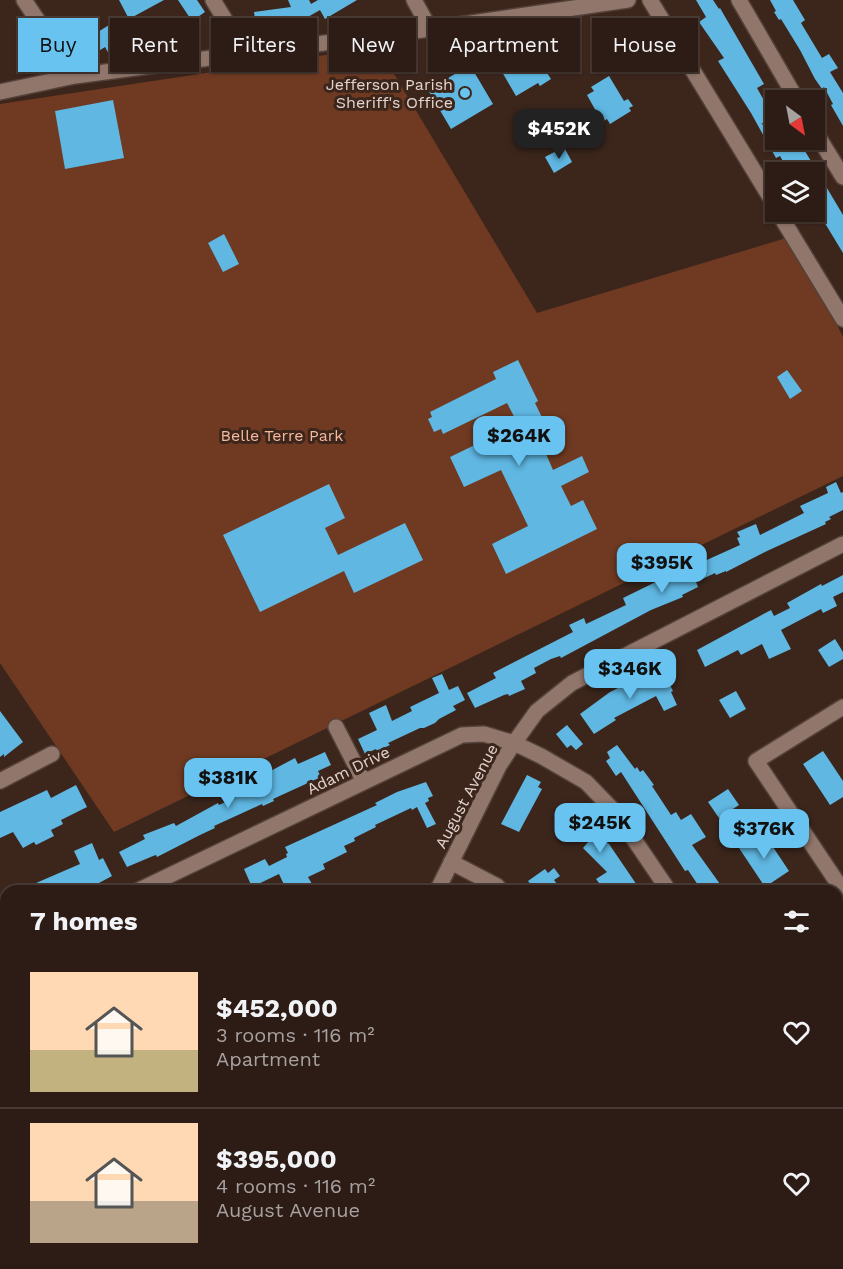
<!DOCTYPE html>
<html lang="en">
<head>
<meta charset="utf-8">
<style>
  body { margin:0; font-family:"Work Sans",sans-serif; background:#35251e; color:#f1f3f6; height:100vh; display:flex; flex-direction:column; font-size:22px; white-space:nowrap }
  * { box-sizing:border-box; margin:0 }
  p { font-size:20px; color:#a7a1a0 }
  .icon { flex:none; width:33px; height:33px; fill:none; stroke:currentColor; stroke-width:2; stroke-linecap:round; stroke-linejoin:round }
  .map { position:relative; flex:1; overflow:hidden }
  .details { position:absolute; left:0px; top:885px; width:843px; height:384px; display:flex; flex-direction:column; background:#2d1c15; border-radius:18px 18px 0 0; box-shadow:0 2px 4px #0004,0 0 0 2px #483a34 }
  .details>* { flex:none }
  .top-card { position:absolute; left:18px; top:18px; width:807px; height:54px; display:flex; gap:12px }
  .needle { width:39px; rotate:148deg }
  .buttons { position:absolute; left:765px; top:90px; display:grid; gap:12px }
  .buttons a { display:grid; place-items:center; width:60px; height:60px; border-radius:0px; background:#2d1c15; box-shadow:0 2px 4px #0004,0 0 0 2px #483a34; font-size:30px }
  .price { position:absolute; translate:-50% -51px; padding:0 14px; border-radius:12px; background:#69c3f1; color:#111; font-size:20px; line-height:39px; filter:drop-shadow(0 2px 3px #0008) }
  .price::after { content:''; position:absolute; left:50%; top:36px; width:18px; height:14px; margin-left:-9px; background:inherit; clip-path:polygon(0 0,100% 0,50% 100%) }
  .price.current { background:#222; color:#fff }
  ul { padding:0; list-style:none }
  li { display:flex; align-items:center; gap:18px; height:150px; padding:0 30px }
  li+li { border-top:2px solid #483a34 }
  li span { display:grid; place-items:center; flex:none; width:168px; height:120px; border-radius:0px; color:#555 }
  li>.icon { margin-inline-start:auto }
  span .icon { width:72px; height:72px; fill:#fffc; stroke-width:1 }
  li b { font-size:26px }
  h2 { display:flex; justify-content:space-between; align-items:center; height:72px; padding:0 30px; font-size:26px }
  .tag { padding:0 21px; border-radius:0px; background:#2d1c15; box-shadow:0 2px 4px #0004,0 0 0 2px #483a34; font-size:21px; line-height:54px }
  .tag.current { background:#69c3f1; color:#111 }
  .map>svg:first-child { display:block }
</style>
</head>
<body>
<div class="map">
<svg width="843" height="1269" viewBox="0 0 843 1269">
  <rect width="100%" height="100%" fill="#3c261c"/>
  <!-- green -->
  <path fill="#6f3a21" d="M378,47L537,313L793,236L843,337V476L114,832L0,663V104Z"/>
  <!-- building -->
  <path fill="#5fb7e2" d="M119,0H164L129,19Z
    M178,0H197L205,12L192,21Z
    M288,0H309L311,4L318,0H357L325,19L320,10L299,22L266,28L263,27L262,25L256,26L254,12L291,7Z
    M696,0H713L719,9L720,8L764,84L757,88L766,104L776,98V116L761,124L776,128V140H797L805,151L843,215V253L823,220L820,221L814,212V172H789L780,156L776,158L751,113L718,61L724,58L699,22L706,17Z
    M770,0H793L805,20L801,23L822,58L829,54L838,68L830,72L843,93V126L831,105L833,104L824,87L822,89L815,79L800,50L781,19L779,20L774,12L776,11Z
    M109,25L123,45L109,54L105,47L91,56L82,42Z
    M513,47L518,55L530,47L551,79L540,86L538,83L516,96L494,58Z
    M470,65L493,104L451,129L428,90Z
    M609,76L624,101L628,99L633,106L629,108L631,111L610,124L607,119L602,122L587,95L594,91L591,87Z
    M113,100L124,158L65,169L55,111Z
    M564,147L572,162L554,173L545,157Z
    M224,234L239,264L223,272L208,243Z
    M518,360L538,401L535,403L555,444L544,449L553,470L582,456L589,472L561,486L571,506L583,500L597,529L506,574L492,544L528,526L501,470L464,487L450,457L518,424L507,403L443,434L441,429L434,432L428,419L432,417L430,412L496,379L493,372Z
    M787,370L802,391L790,399L777,377Z
    M836,482L841,493L843,492V510L829,517L831,519L825,522L826,524L767,551L726,572V571L716,575L715,573L696,582L698,587L682,595L683,597L651,610L561,658L560,656L551,659L534,668L536,673L521,681L525,689L509,696L508,694L504,695L475,708L467,693L496,678L493,673L573,632L569,625L584,618L586,624L626,605L623,598L678,571L676,567L686,562L689,568L740,545L737,538L740,537L737,532L756,524L760,535L804,513L800,506L828,493L826,487Z
    M329,484L345,518L325,528L338,555L405,523L423,560L354,593L344,571L260,612L223,535Z
    M843,575V592L833,597L837,606L823,613L821,609L781,630L791,649L769,659L762,644L741,655L738,650L705,667L697,650L771,610L774,616L790,608L787,603L821,584L822,586Z
    M835,639L843,652V659L829,667L818,650Z
    M657,668L658,671L662,669L673,691L671,692L677,705L664,711L656,696L614,718L616,720L594,734L580,714L610,692L622,686L623,688Z
    M442,674L449,690L458,686L465,700L453,706L456,710L439,719L435,723L424,728H420L388,743L390,745L377,751L376,749L365,754L358,739L377,730L369,713L386,705L392,721L412,711L410,707L439,693L432,678Z
    M736,691L746,709L730,718L719,700Z
    M0,711L23,742L4,757V754L0,757Z
    M567,725L583,744L576,750L571,745L567,748L556,734Z
    M617,745L635,769L637,767L640,772L643,770L654,785L652,786L671,815L676,812L681,820L691,814L706,837L692,845L725,891H702L688,870L685,871L621,772L616,776L606,761L610,758L607,752Z
    M823,751L843,781V797L830,805L803,764Z
    M325,752L331,765L318,771L321,777L273,799L274,801L263,806L262,804L214,826L215,828L200,835L157,857L156,855L153,856L127,867L119,852L145,839L143,835L174,823L176,826L218,803L219,805L251,790L248,783L295,758L298,764Z
    M527,775L541,782L538,787L542,789L519,832L501,824Z
    M426,782L433,796L428,798L429,801L425,803L436,824L427,828L417,807L412,810L411,808L375,825L376,827L354,838L355,841L344,846L347,852L323,864L325,869L308,877L312,884L297,891H287L279,874L252,887L244,869L265,859L269,866L287,857L286,854L288,853L285,847L377,805L375,803L397,792Z
    M76,785L87,807L61,820L63,824L51,830L54,836L36,845L34,842L23,848L13,832L0,838V812L47,790L51,798Z
    M728,789L739,805L719,818L708,802Z
    M567,808L589,820L587,824L609,844L641,891H605L596,879L607,872L583,848L589,841L558,825Z
    M763,832L789,871L765,887L739,848Z
    M92,843L99,860L103,858L112,876L84,891H40L36,883L80,864L74,851Z
    M554,868L560,876L554,880L562,891H536L528,881L545,869L548,873Z"/>
  <g fill="none" stroke-linecap="round" stroke-linejoin="round">
    <defs>
      <path id="minor" d="M24,0L75,76
        M213,0L245,53
        M414,0L430,29
        M650,0L776,207
        M739,0L797,100
        M0,92L75,76L430,29L628,0
        M814,130L843,177
        M778,212L843,319
        M843,707L756,761L843,891
        M336,727L364,782
        M0,781L52,754
        M451,862L497,886L502,891
        M137,891L462,735L484,734L514,743L541,756L586,782L616,813L669,891
        M437,891L499,766L514,743L537,711L572,683L843,544
        M0,958L6,955
        M0,1117L6,1126
        M837,1142L843,1152
        M0,1202L6,1198
        M97,1263L101,1269
        M684,1263L689,1269
        M403,1269L412,1263
        M668,1269L671,1263"/>
    </defs>
    <!-- minor casing -->
    <use href="#minor" stroke="#54423a" stroke-width="18"/>
    <!-- minor -->
    <use href="#minor" stroke="#91766b" stroke-width="15"/>
  </g>
  <!-- markers -->
  <circle fill="#69c3f1" stroke="#3c261c" stroke-width="2" cx="465" cy="93" r="6"/>
  <g text-anchor="middle" stroke-width="6" stroke-linejoin="round" paint-order="stroke">
    <!-- poi labels -->
    <g font-size="16" fill="#e3d4ce" stroke="#3c261c" text-anchor="end">
      <text x="453" y="90">Jefferson Parish<tspan x="453" dy="18">Sheriff's Office</tspan></text>
    </g>
    <!-- park labels -->
    <g font-size="16" fill="#f6b89d" stroke="#3c261c">
      <text x="282" y="441">Belle Terre Park</text>
    </g>
    <!-- street labels -->
    <g font-size="16" fill="#e3d4ce" stroke="#3c261c">
      <text transform="translate(348 770) rotate(-26)" y="6">Adam Drive</text>
      <text transform="translate(466 796) rotate(-62)" y="6">August Avenue</text>
    </g>
  </g>
</svg>
<div class="buttons">
<a><svg class="needle" viewBox="-14 -14 28 28"><path d="M0-13l5 13h-10z" fill="#e53935"/><path d="M0 13l5-13h-10z" fill="#a7a1a0"/></svg></a>
<a><svg class="icon" aria-label="layers" viewBox="0 0 24 24"><path d="M12 4l9 5-9 5-9-5zM3 14l9 5 9-5"/></svg></a>
</div>
<b class="price current" style="left:559px;top:160px">$452K</b>
<b class="price" style="left:519px;top:467px">$264K</b>
<b class="price" style="left:662px;top:594px">$395K</b>
<b class="price" style="left:630px;top:700px">$346K</b>
<b class="price" style="left:228px;top:809px">$381K</b>
<b class="price" style="left:600px;top:854px">$245K</b>
<b class="price" style="left:764px;top:860px">$376K</b>
<div class="top-card">
<a class="tag current">Buy</a>
<a class="tag">Rent</a>
<a class="tag">Filters</a>
<a class="tag">New</a>
<a class="tag">Apartment</a>
<a class="tag">House</a>
</div>
<section class="details">
<h2>7 homes<svg class="icon" aria-label="filters" viewBox="0 0 24 24"><path d="M4 7h16M4 17h16"/><circle cx="9" cy="7" r="2"/><circle cx="15" cy="17" r="2"/></svg></h2>
<ul>
<li><span style="background:linear-gradient(#ffd9b3 65%,#c2b280 0)"><svg class="icon" aria-label="home" viewBox="0 0 24 24"><path d="M3 11l9-7 9 7M6 9v11h12V9"/></svg></span><div><b>$452,000</b><p>3 rooms · 116 m²</p><p>Apartment</p></div><svg class="icon" aria-label="heart" viewBox="0 0 24 24"><path d="M12 20l-8-8c-3-5 5-10 8-4 3-6 11-1 8 4z"/></svg></li>
<li><span style="background:linear-gradient(#ffd9b3 65%,#b9a48a 0)"><svg class="icon" aria-label="home" viewBox="0 0 24 24"><path d="M3 11l9-7 9 7M6 9v11h12V9"/></svg></span><div><b>$395,000</b><p>4 rooms · 116 m²</p><p>August Avenue</p></div><svg class="icon" aria-label="heart" viewBox="0 0 24 24"><path d="M12 20l-8-8c-3-5 5-10 8-4 3-6 11-1 8 4z"/></svg></li>
</ul>
</section>
</div>
</body>
</html>
